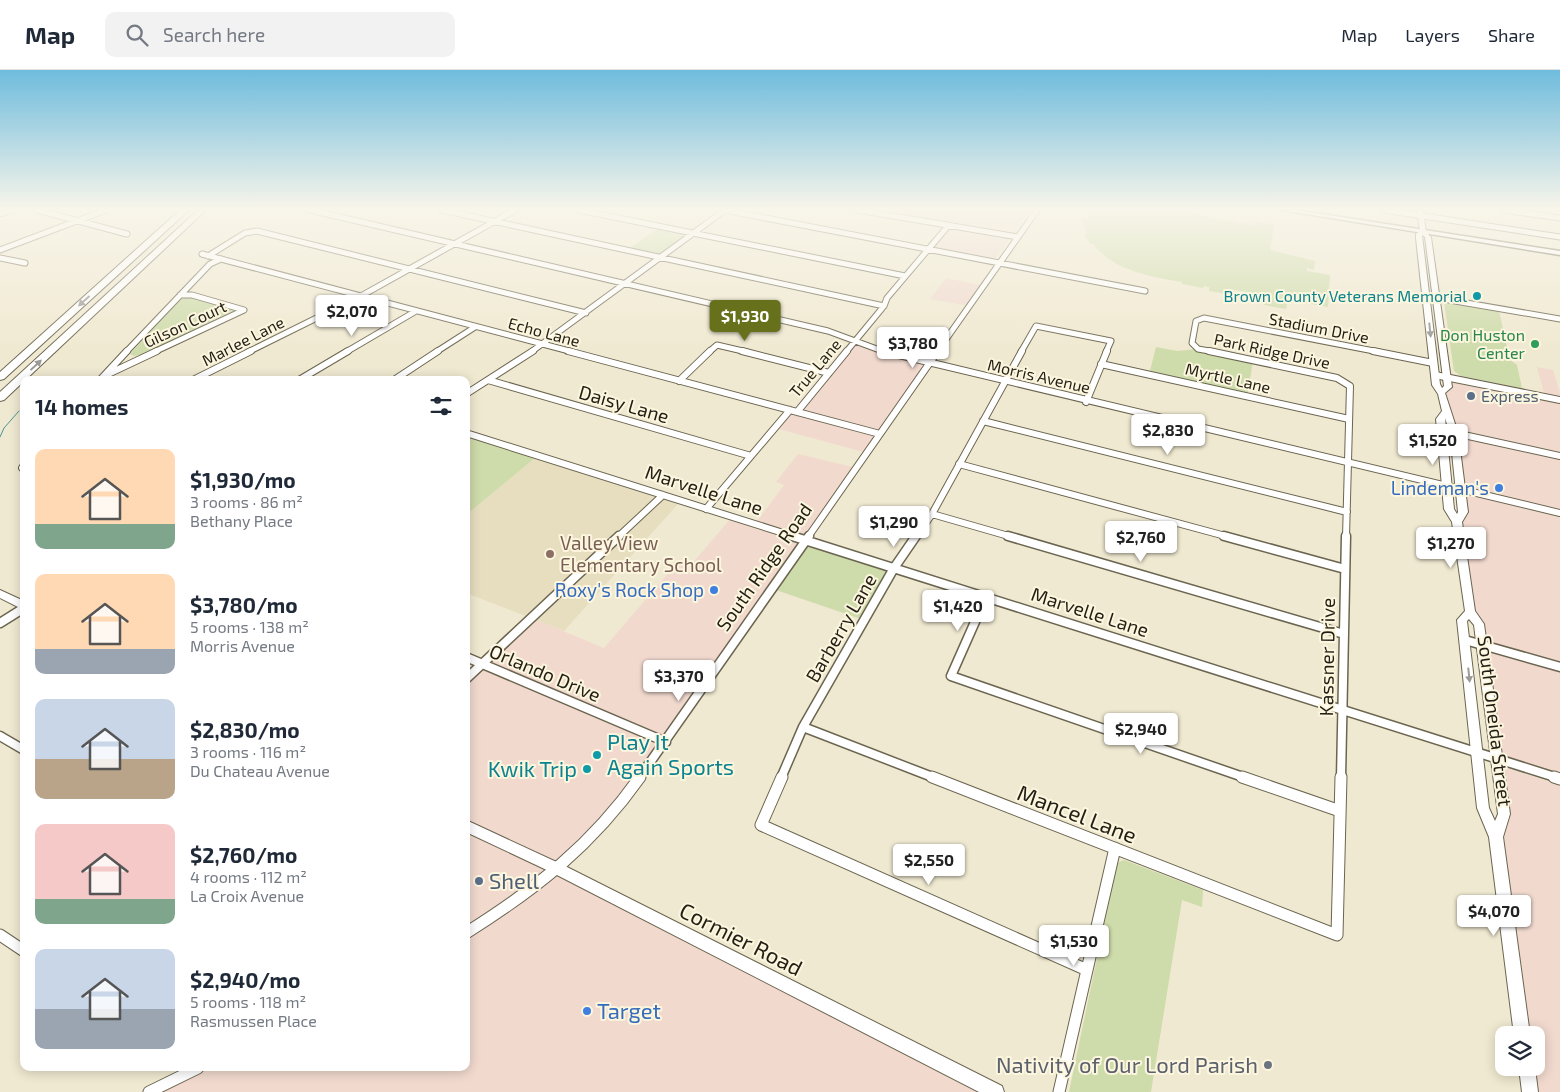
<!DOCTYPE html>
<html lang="en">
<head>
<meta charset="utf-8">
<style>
  body { margin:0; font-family:"Exo 2",sans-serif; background:#f2f2f3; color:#1f2937; height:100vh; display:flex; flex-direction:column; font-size:19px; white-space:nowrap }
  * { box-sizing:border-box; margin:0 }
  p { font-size:16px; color:#747a83 }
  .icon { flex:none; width:28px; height:28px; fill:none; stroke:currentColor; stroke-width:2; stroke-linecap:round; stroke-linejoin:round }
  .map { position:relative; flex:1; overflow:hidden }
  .sheet { position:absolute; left:20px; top:306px; width:450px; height:695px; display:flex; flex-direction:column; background:#fff; border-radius:10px; box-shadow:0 2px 12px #0003 }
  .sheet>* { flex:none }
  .fabs { position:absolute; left:1495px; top:956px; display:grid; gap:10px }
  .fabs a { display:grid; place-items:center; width:50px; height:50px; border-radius:10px; background:#fff; box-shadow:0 2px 12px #0003; font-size:25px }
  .price { position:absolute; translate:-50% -42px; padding:0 11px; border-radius:5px; background:#fff; color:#222; font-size:16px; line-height:32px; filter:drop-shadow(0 1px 2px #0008) }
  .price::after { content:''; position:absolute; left:50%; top:30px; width:15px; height:11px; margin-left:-8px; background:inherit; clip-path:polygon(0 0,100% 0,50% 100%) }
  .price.selected { background:#67711b; color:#fff }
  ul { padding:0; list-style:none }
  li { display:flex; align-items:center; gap:15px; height:125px; padding:0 15px }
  li span { display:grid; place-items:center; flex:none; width:140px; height:100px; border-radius:10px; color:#555 }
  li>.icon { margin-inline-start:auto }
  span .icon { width:60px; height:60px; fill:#fffc; stroke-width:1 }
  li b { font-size:21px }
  h2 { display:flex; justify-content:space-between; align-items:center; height:60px; padding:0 15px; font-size:21px }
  header { display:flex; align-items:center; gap:30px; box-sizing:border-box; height:70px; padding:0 25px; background:#fff; border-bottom:1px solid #e0e1e3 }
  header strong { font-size:24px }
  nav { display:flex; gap:28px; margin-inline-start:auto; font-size:18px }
  .search { width:350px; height:45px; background:#f2f2f3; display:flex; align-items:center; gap:12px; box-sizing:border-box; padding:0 18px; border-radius:10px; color:#747a83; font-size:19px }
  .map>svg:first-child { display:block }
</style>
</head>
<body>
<header>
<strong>Map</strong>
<div class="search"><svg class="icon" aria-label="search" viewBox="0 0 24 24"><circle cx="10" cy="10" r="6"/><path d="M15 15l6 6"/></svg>Search here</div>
<nav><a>Map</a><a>Layers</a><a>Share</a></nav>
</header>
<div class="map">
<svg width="1560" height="1022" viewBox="0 0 1560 1022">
  <rect width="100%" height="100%" fill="#f0e9d1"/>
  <!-- commercial -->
  <path fill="#f1d9ce" d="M889,140H1031L1012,164L888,143Z
    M950,157L1011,167L995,189L934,178Z
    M946,208L984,216L969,236L930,229Z
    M856,271L929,295L867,383L775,358L790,340L797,342Z
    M1537,297L1553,300L1560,323V709L1497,689L1482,575L1470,542L1457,452L1463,442L1460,415L1443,321L1447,307L1545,327Z
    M798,384L857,398L666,672L559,799L996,1022H149L198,998H466V609L532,548L604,578L677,493L690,496L732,447L755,454L784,415L776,412Z
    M1498,695L1560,715V1022H1530L1527,998H1536V965H1522L1497,781L1504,744Z"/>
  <!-- built -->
  <path fill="#e7debf" d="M535,388L678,434L564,561L466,523V445Z"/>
  <!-- green -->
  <path fill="#cedbaa" d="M1100,140H1186L1210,148L1255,155V152L1274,155L1270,180L1315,191L1314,200L1307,198V201L1330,205L1328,237L1288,230L1286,239C1277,237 1265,237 1258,231V224L1230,219L1228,224L1209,221V217L1204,216L1203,218L1182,214V212C1152,207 1114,201 1093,174H1090L1084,164L1087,163L1082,149H1089L1091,144Z
    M661,157L693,163L660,188L627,180Z
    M190,227L235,240L144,284L134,286L130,284L181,228Z
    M1444,232L1499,241L1510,290L1517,295L1522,318L1461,306L1454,301Z
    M1156,277L1177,281L1198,279L1253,291L1247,327L1149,305Z
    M466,366L535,388L466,445Z
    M806,470L894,498L864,550L770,518Z
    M1124,790L1203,820L1202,837L1182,830L1151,1022H1069L1117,793Z"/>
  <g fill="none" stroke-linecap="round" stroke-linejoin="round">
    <!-- stream -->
    <path stroke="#4a9495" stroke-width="1" d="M0,367L4,358L19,341"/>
    <defs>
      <path id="minor-far3" d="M37,140L127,164
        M310,140L828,261L885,282
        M442,140L884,236
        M579,140L905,206
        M724,140L1145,221
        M858,140L1018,167
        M1384,140L1560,167
        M1503,140L1560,148
        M0,144L12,140
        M0,180L106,140
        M202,184L573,282
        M208,186L245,163L257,161L586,243
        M0,188L25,193
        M1426,226L1560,249
        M126,282L210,194L221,189
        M154,282L244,240L192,225H180
        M248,282L361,226L515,140
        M346,282L416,241
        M436,282L475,257
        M531,282L725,140
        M709,282L717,275L747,282
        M846,282L884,236L887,228L948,156
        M937,282L1037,140
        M1021,282L1036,256L1111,271L1106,282
        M1215,282L1198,279L1192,273L1196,251L1204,248L1379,282"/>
      <path id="minor-far2" d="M568,281L880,364
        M742,281L829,303
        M882,281L1560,443
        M1209,281L1337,308L1350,316L1346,467
        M1373,281L1433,293
        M1101,294L1349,349
        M1435,305L1560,330
        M104,306L157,281
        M100,310L127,281
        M193,310L251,281
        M299,310L348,281
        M394,310L438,281
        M488,310L751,386
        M679,311L710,281
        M466,324L533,281
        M1086,332L1107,281
        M797,342L847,281
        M983,351L1347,442
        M1441,360L1560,386
        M466,363L796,467
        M959,394L1229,467
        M24,395L22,398L24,400
        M706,439L790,340
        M932,444L1012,467
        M618,467L663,425
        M808,467L938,281
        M916,467L932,444L1022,281"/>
      <path id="minor-far1" d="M792,466L1558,708
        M1008,466L1344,564
        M1224,466L1345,499
        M986,527L951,606L1246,708
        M0,553L24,538
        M1465,570L1560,597
        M466,587L666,672
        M466,609L619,466
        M803,657L935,708
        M0,666L24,680
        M639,708L809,466
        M781,708L803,657L894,498L916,466
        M1341,708L1346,466"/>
      <path id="minor" d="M782,707L761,755L1087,900
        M932,707L1337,865L1341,707
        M1242,707L1340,741
        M1554,707L1560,709
        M466,863C536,819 592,775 640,707
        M0,865L24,881
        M149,1022L198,998
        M1059,1022L1115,778"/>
      <path id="tertiary" d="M1417,140H1423L1426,162L1431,167L1452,317L1445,323L1458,363L1468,442L1462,452L1475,541L1484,554L1510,744L1503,767L1530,965H1514L1489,767L1477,738L1457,550L1465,541L1452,452L1444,439L1436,349L1442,341L1438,324L1432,315L1416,168V164L1420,161ZM1422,165L1425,167L1444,316L1442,318L1440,314ZM1445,348L1450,363L1458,442L1457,444L1454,439ZM1469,549L1474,555L1498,744L1495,751L1489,738L1467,551Z
        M0,520L24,531V540L0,528Z
        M466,750L563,795L1002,1016L1004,1022H979L553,803L466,762Z
        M1519,998H1535L1538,1022H1522Z"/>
      <path id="secondary" d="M1281,140H1296L1560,181V185Z"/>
      <path id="motorway" d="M180,140H189L4,309L0,310V302Z
        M198,140H206L4,330L0,331V322Z"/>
    </defs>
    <!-- minor-far3 casing -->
    <use href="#minor-far3" stroke="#6b6550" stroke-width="7"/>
    <!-- minor-far2 casing -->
    <use href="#minor-far2" stroke="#6b6550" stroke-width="8"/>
    <!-- minor-far1 casing -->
    <use href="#minor-far1" stroke="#6b6550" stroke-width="11"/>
    <!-- minor casing -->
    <use href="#minor" stroke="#6b6550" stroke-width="13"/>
    <!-- tertiary casing -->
    <use href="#tertiary" stroke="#6b6550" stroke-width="2"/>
    <!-- secondary casing -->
    <use href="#secondary" stroke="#6b6550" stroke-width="3"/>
    <!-- motorway casing -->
    <use href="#motorway" stroke="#6b6550" stroke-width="2"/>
    <!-- minor-far3 -->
    <use href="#minor-far3" stroke="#fff" stroke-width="5"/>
    <!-- minor-far2 -->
    <use href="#minor-far2" stroke="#fff" stroke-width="6"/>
    <!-- minor-far1 -->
    <use href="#minor-far1" stroke="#fff" stroke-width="8"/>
    <!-- minor -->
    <use href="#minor" stroke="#fff" stroke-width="11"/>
    <!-- tertiary -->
    <use href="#tertiary" fill="#fff" fill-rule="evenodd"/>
    <!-- secondary -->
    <use href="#secondary" fill="#fff" fill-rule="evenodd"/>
    <!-- motorway -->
    <use href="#motorway" fill="#fff" fill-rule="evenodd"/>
  </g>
  <!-- one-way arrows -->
  <defs><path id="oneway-solid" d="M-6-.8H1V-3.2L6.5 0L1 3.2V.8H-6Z" transform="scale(1.25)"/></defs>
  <g fill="#9b9a96">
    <use href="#oneway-solid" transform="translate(84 231) rotate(138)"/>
    <use href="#oneway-solid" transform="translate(1430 260) rotate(84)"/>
    <use href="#oneway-solid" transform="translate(36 295) rotate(-43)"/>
    <use href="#oneway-solid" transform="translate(1469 605) rotate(84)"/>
  </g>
  <!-- sky -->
  <linearGradient id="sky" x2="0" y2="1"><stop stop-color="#6fbcdd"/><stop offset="0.49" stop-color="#f8f5ea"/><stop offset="1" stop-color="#f8f5ea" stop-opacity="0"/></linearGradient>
  <rect width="1560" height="283" fill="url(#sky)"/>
  <!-- markers -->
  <g fill="#0f9aa8" stroke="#fdf6de" stroke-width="2">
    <circle cx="1477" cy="226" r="5"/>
    <circle cx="597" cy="685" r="5"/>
    <circle cx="587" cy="699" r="5"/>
  </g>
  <circle fill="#2e9e5b" stroke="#fdf6de" stroke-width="2" cx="1535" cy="274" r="5"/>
  <g fill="#5c6f8a" stroke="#fdf6de" stroke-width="2">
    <circle cx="1471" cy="326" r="5"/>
    <circle cx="479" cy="811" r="5"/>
  </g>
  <g fill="#3f7fe0" stroke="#fdf6de" stroke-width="2">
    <circle cx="1499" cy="418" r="5"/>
    <circle cx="714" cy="520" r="5"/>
    <circle cx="587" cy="941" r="5"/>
  </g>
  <circle fill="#8d6e63" stroke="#fdf6de" stroke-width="2" cx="550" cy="484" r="5"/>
  <circle fill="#6b7280" stroke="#fdf6de" stroke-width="2" cx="1268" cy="995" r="5"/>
  <g text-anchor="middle" stroke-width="4" stroke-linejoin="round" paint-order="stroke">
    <!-- far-culture labels -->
    <g font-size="16" fill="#0d838f" stroke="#fdf6de" text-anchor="end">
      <text x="1467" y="232">Brown County Veterans Memorial</text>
    </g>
    <!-- far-street labels -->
    <g font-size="16" fill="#211e15" stroke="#fdf6de">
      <text transform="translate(185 254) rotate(-25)" y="6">Gilson Court</text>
      <text transform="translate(1319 258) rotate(11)" y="6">Stadium Drive</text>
      <text transform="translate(544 262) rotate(15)" y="6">Echo Lane</text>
      <text transform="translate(243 271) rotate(-27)" y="6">Marlee Lane</text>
      <text transform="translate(1272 281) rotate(12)" y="6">Park Ridge Drive</text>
      <text transform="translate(815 298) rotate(-50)" y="6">True Lane</text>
      <text transform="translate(1039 306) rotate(13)" y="6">Morris Avenue</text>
      <text transform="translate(1228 308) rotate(13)" y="6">Myrtle Lane</text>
    </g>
    <!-- far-leisure labels -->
    <g font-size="16" fill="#27864d" stroke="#fdf6de" text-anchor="end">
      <text x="1525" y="271">Don Huston<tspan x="1525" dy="18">Center</tspan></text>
    </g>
    <!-- far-service labels -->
    <g font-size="16" fill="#4e5e75" stroke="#fdf6de" text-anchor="start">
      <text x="1481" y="332">Express</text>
    </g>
    <!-- street labels -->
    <g font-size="19" fill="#211e15" stroke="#fdf6de">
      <text transform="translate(624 334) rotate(16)" y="7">Daisy Lane</text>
      <text transform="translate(704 420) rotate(18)" y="7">Marvelle Lane</text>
      <text transform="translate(764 497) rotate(-55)" y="7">South Ridge Road</text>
      <text transform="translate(1090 542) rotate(18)" y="7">Marvelle Lane</text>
      <text transform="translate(841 558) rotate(-60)" y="7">Barberry Lane</text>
      <text transform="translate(1327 587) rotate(-89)" y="7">Kassner Drive</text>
      <text transform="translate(545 603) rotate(23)" y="7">Orlando Drive</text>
      <text transform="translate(1495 651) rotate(83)" y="7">South Oneida Street</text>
    </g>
    <!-- shop labels -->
    <g font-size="19" fill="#366cbe" stroke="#fdf6de" text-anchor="end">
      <text x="1489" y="425">Lindeman's</text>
      <text x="704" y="527">Roxy's Rock Shop</text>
    </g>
    <!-- education labels -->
    <g font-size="19" fill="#785e54" stroke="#fdf6de" text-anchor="start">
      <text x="560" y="480">Valley View<tspan x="560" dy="22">Elementary School</tspan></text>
    </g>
    <!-- near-culture labels -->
    <g font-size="22" fill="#0d838f" stroke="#fdf6de" text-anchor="start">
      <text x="607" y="680">Play It<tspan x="607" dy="25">Again Sports</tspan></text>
      <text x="577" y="707" text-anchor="end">Kwik Trip</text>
    </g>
    <!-- near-street labels -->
    <g font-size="22" fill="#211e15" stroke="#fdf6de">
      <text transform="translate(1077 744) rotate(21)" y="8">Mancel Lane</text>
      <text transform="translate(741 869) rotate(27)" y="8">Cormier Road</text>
    </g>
    <!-- near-service labels -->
    <g font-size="22" fill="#4e5e75" stroke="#fdf6de" text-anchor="start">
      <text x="489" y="819">Shell</text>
    </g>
    <!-- near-shop labels -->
    <g font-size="22" fill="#366cbe" stroke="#fdf6de" text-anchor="start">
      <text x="597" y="949">Target</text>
    </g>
    <!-- near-worship labels -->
    <g font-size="22" fill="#5b616d" stroke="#fdf6de" text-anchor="end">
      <text x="1258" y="1003">Nativity of Our Lord Parish</text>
    </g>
  </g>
</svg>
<div class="fabs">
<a><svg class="icon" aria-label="layers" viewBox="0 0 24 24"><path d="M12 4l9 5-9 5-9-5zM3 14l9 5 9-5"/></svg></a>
</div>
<b class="price" style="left:352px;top:267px">$2,070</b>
<b class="price selected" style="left:745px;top:272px">$1,930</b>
<b class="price" style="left:913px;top:299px">$3,780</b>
<b class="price" style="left:1168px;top:386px">$2,830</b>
<b class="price" style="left:1433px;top:396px">$1,520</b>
<b class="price" style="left:894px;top:478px">$1,290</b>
<b class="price" style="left:1141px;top:493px">$2,760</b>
<b class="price" style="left:1451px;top:499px">$1,270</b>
<b class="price" style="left:958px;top:562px">$1,420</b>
<b class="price" style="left:679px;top:632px">$3,370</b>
<b class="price" style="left:1141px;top:685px">$2,940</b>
<b class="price" style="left:929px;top:816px">$2,550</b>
<b class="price" style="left:1494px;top:867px">$4,070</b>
<b class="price" style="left:1074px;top:897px">$1,530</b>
<section class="sheet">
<h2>14 homes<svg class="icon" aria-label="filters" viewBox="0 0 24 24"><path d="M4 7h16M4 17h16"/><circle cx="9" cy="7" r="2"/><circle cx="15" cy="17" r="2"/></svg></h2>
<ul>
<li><span style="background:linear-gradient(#ffd9b3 75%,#7fa58c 0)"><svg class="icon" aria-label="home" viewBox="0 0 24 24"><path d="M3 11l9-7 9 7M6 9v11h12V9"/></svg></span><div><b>$1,930/mo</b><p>3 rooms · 86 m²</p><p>Bethany Place</p></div></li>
<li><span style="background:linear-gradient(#ffd9b3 75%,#9aa5b1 0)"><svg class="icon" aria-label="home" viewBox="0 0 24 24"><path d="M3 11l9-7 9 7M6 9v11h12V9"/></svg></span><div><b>$3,780/mo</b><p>5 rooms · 138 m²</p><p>Morris Avenue</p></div></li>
<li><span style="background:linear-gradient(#c9d6e8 60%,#b9a48a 0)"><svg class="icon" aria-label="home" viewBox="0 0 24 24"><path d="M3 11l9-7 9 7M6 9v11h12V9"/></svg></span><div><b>$2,830/mo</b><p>3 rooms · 116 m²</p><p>Du Chateau Avenue</p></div></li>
<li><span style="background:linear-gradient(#f6c9c9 75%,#7fa58c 0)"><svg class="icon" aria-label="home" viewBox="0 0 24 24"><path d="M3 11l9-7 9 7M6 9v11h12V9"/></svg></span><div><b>$2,760/mo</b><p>4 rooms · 112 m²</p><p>La Croix Avenue</p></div></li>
<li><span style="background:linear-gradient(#c9d6e8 60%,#9aa5b1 0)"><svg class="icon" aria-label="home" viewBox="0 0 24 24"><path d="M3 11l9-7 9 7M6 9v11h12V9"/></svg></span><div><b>$2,940/mo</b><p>5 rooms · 118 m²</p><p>Rasmussen Place</p></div></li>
</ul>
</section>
</div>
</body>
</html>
